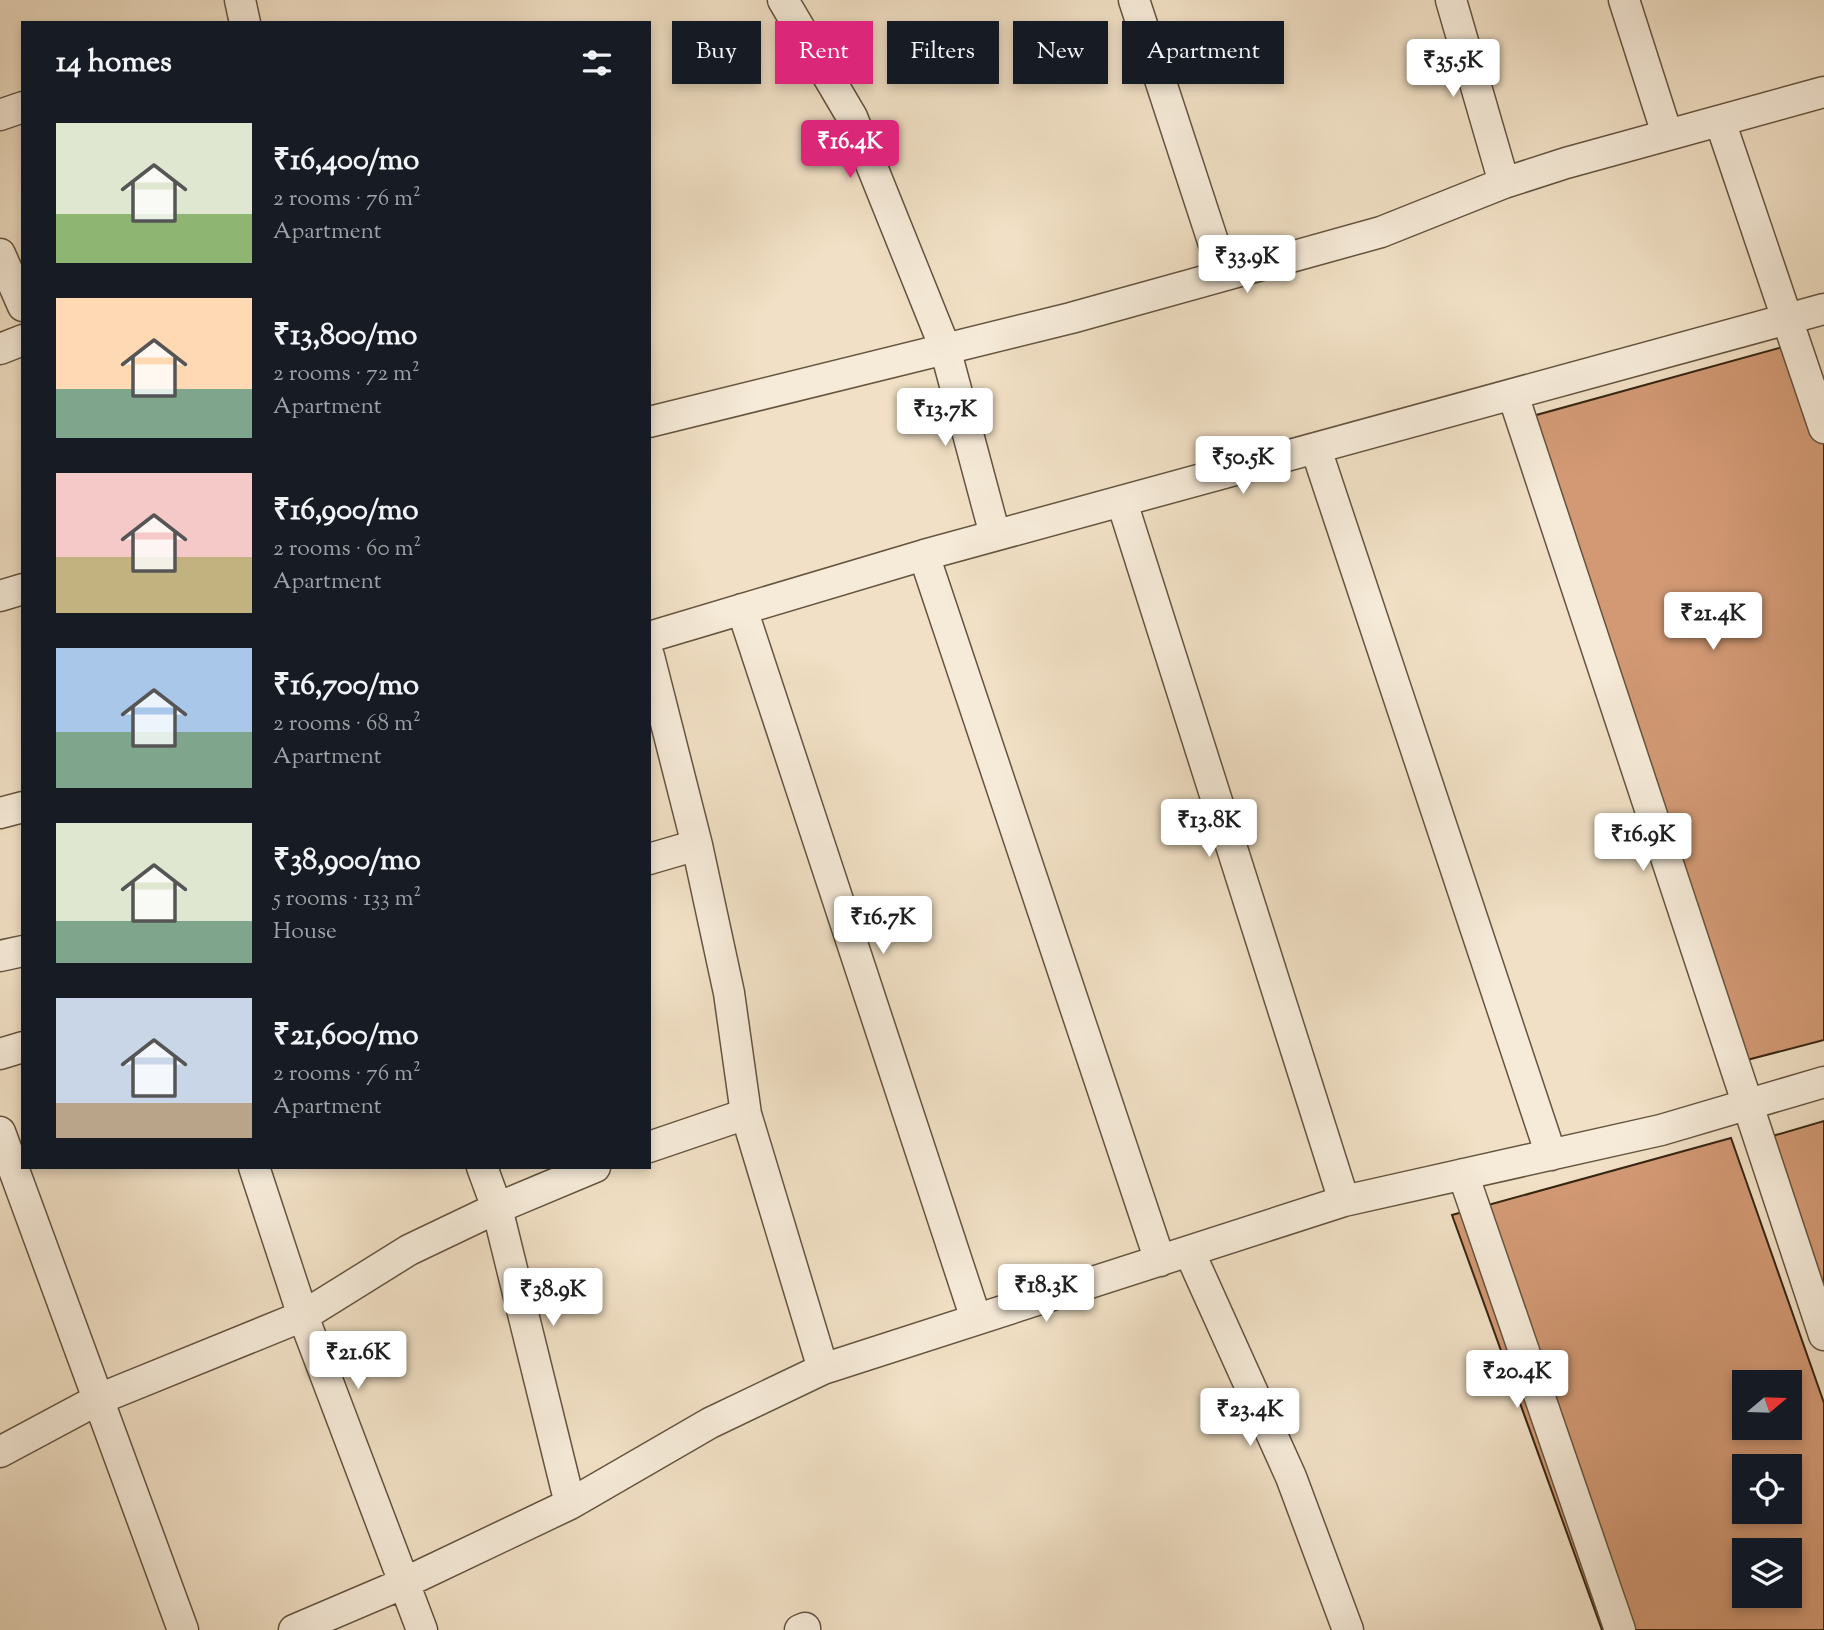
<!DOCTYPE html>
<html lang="en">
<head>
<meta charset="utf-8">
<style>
  body { margin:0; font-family:"Sorts Mill Goudy",serif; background:#20242c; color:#f1f3f6; height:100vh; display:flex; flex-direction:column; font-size:26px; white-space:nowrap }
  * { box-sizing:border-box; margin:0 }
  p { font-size:23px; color:#9ea1a6 }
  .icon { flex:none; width:38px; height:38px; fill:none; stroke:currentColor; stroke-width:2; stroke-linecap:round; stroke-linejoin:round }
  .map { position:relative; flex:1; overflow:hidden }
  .panel { position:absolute; left:21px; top:21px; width:630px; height:1148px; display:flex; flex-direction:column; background:#171b24; border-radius:0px; box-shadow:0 4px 10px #0003 }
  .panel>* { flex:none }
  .top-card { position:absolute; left:672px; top:21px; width:665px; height:63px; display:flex; gap:14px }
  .needle { width:46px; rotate:71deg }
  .buttons { position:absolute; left:1732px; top:1370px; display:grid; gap:14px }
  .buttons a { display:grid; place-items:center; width:70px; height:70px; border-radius:0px; background:#171b24; box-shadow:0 4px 10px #0003; font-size:35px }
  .price { position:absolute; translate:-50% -60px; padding:0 16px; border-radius:7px; background:#fff; color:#222; font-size:23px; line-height:46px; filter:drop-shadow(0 2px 4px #0008) }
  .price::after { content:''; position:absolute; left:50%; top:42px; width:21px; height:16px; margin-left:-10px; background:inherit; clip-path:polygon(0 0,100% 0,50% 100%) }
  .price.active { background:#db2777; color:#fff }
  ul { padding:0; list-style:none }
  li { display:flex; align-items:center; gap:21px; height:175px; padding:0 35px }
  li span { display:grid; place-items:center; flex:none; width:196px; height:140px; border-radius:0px; color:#555 }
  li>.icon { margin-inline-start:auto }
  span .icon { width:84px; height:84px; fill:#fffc; stroke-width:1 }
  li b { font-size:30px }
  h2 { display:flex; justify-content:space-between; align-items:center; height:84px; padding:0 35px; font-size:30px }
  .pill { padding:0 24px; border-radius:0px; background:#171b24; box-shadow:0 4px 10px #0003; font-size:24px; line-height:63px }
  .pill.active { background:#db2777; color:#fff }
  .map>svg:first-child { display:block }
</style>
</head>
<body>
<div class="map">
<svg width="1824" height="1630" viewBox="0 0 1824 1630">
  <rect width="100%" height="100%" fill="#f1e0c5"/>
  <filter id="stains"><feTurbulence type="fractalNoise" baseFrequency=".00286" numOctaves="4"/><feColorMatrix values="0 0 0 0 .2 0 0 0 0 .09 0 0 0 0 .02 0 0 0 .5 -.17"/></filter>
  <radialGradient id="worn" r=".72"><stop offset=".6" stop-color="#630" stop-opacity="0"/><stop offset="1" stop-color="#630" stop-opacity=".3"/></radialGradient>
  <!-- building -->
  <path fill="#d29974" stroke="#362512" stroke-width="2" fill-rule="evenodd" d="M1790,345L1824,441V1040L1743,1061L1511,422Z
    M1824,1121V1340L1752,1142Z
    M1731,1138L1824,1403V1630H1602L1452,1215ZM1745,1382H1790V1428H1745ZM1745,1466H1790V1512H1745ZM1745,1550H1790V1596H1745Z"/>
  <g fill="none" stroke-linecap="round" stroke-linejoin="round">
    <defs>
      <path id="minor" d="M240,0L245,23
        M783,0L852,117L945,348L995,535
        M1134,0L1224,275
        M1451,0L1504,183
        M1624,0L1667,134
        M0,115L23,107
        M1720,121L1824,428
        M0,254L23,306
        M0,349L23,340
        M1513,395L1824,1335
        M649,422L1071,318L1381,232L1504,183L1566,163L1824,92
        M1316,449L1551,1155
        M1122,502L1344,1201
        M924,555L1160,1261
        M0,596L23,589
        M742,609L976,1319
        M649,637L924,555L1824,309
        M649,656L697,845L729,993L746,1114L823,1369
        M0,813L23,807
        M649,859L697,845
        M0,956L23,951
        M0,1054L23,1047
        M0,1132L183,1630
        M649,1147L746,1114
        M254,1167L303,1316L422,1630
        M482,1167L497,1208L570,1504
        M1463,1174L1620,1630
        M1189,1251L1291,1477L1348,1630
        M0,1452L99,1399L303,1316L409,1250L497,1208L595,1167
        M294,1630L402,1584L570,1504L710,1423L823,1369L1344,1201L1661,1130L1824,1082
        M800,1630L805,1628"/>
    </defs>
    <!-- minor casing -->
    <use href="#minor" stroke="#65543f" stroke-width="33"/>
    <!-- minor -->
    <use href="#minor" stroke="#f6ebd9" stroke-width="30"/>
  </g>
  <rect width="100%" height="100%" filter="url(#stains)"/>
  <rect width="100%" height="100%" fill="url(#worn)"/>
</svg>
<div class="buttons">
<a><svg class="needle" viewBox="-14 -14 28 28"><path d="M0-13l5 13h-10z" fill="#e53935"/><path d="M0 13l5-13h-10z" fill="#9ea1a6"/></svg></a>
<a><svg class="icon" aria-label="locate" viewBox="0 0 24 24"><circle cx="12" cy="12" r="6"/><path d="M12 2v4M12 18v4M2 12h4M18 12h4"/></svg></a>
<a><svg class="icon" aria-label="layers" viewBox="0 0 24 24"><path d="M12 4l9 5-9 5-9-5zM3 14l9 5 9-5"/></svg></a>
</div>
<b class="price" style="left:1453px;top:99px">₹35.5K</b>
<b class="price active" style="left:850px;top:180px">₹16.4K</b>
<b class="price" style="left:1247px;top:295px">₹33.9K</b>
<b class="price" style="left:945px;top:448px">₹13.7K</b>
<b class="price" style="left:1243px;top:496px">₹50.5K</b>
<b class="price" style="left:1713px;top:652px">₹21.4K</b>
<b class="price" style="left:1209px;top:859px">₹13.8K</b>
<b class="price" style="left:1643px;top:873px">₹16.9K</b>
<b class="price" style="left:883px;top:956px">₹16.7K</b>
<b class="price" style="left:1046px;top:1324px">₹18.3K</b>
<b class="price" style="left:553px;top:1328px">₹38.9K</b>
<b class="price" style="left:358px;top:1391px">₹21.6K</b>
<b class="price" style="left:1517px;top:1410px">₹20.4K</b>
<b class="price" style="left:1250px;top:1448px">₹23.4K</b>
<div class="top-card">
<a class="pill">Buy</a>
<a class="pill active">Rent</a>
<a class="pill">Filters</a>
<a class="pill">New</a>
<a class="pill">Apartment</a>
</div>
<section class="panel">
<h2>14 homes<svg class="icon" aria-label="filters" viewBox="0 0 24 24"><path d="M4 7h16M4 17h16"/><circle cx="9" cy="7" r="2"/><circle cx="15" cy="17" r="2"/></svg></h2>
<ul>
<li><span style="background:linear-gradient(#dfe7d0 65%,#8fb573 0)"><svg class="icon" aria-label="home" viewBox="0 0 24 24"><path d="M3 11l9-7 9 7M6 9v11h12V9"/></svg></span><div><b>₹16,400/mo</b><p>2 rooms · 76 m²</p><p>Apartment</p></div></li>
<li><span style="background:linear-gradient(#ffd9b3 65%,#7fa58c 0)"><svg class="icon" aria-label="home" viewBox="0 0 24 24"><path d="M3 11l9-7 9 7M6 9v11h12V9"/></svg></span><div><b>₹13,800/mo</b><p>2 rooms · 72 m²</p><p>Apartment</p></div></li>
<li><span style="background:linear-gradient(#f6c9c9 60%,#c2b280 0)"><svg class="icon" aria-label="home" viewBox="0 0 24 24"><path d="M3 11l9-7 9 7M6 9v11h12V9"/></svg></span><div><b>₹16,900/mo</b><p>2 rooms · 60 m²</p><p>Apartment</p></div></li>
<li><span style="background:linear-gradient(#a9c7e8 60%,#7fa58c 0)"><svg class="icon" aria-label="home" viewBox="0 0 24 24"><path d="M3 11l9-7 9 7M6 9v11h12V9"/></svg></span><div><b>₹16,700/mo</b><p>2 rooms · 68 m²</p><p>Apartment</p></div></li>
<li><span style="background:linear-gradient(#dfe7d0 70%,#7fa58c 0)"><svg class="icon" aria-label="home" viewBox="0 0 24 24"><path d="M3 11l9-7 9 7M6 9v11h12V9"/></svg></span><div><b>₹38,900/mo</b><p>5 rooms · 133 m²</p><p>House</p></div></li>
<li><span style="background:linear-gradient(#c9d6e8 75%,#b9a48a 0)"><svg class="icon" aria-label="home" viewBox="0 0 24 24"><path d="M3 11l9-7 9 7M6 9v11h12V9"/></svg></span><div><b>₹21,600/mo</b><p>2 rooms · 76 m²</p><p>Apartment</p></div></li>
</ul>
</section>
</div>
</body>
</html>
